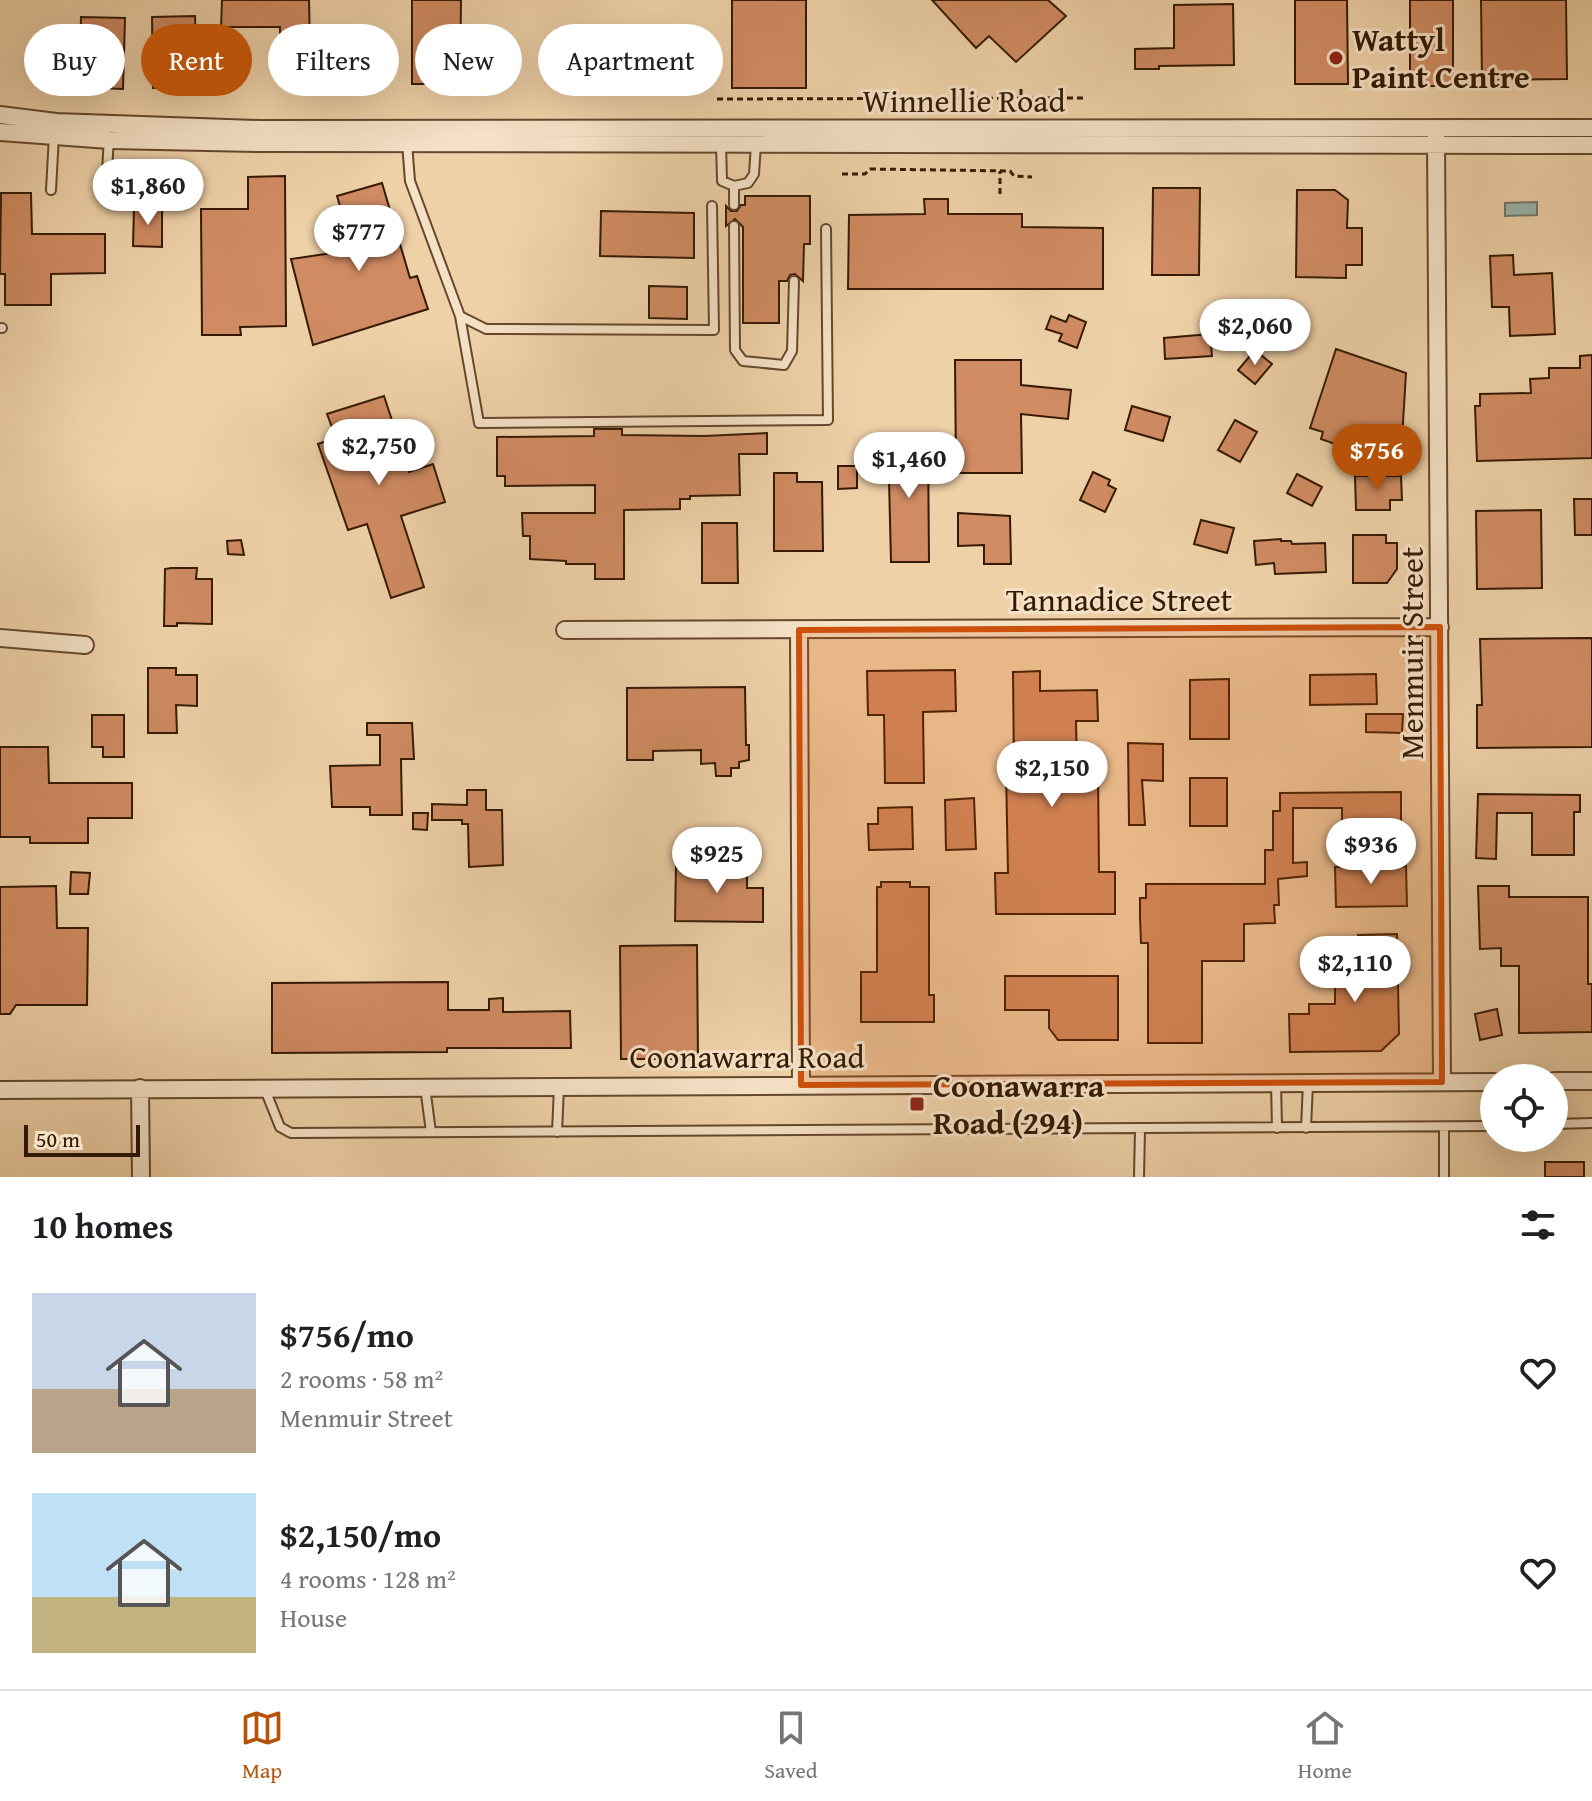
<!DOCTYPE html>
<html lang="en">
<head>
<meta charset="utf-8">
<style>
  body { margin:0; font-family:"Gentium Book Plus",serif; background:#f2f2f2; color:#202124; height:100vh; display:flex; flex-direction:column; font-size:30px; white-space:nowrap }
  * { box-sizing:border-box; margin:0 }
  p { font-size:26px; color:#757577 }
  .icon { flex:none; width:44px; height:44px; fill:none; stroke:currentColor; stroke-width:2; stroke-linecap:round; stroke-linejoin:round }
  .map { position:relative; height:1177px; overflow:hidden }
  .sheet { display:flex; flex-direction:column; background:#fff; flex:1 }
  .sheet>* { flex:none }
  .banner { position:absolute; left:24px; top:24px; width:800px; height:72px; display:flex; gap:16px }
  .controls { position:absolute; left:1480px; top:1064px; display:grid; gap:16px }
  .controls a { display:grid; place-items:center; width:88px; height:88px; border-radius:50%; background:#fff; box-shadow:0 8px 32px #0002; font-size:40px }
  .scale { position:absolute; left:24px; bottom:20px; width:116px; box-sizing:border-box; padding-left:8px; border:4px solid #351a03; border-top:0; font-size:22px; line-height:28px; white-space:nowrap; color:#351a03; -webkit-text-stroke:6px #f5e1c6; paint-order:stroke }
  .price { position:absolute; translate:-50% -68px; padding:0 18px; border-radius:28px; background:#fff; color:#222; font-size:26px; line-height:52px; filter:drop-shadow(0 2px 4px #0008) }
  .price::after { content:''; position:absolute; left:50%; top:48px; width:24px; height:18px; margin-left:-12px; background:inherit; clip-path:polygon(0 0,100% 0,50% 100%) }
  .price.on { background:#b45309; color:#fff }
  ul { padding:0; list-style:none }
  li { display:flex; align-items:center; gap:24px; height:200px; padding:0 32px }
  li span { display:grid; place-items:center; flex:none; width:224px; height:160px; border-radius:0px; color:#555 }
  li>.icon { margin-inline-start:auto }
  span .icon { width:96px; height:96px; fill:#fffc; stroke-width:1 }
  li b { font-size:34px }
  h2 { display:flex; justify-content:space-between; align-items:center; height:96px; padding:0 32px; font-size:34px }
  .chip { padding:0 28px; border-radius:36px; background:#fff; box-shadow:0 8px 32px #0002; font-size:28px; line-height:72px }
  .chip.on { background:#b45309; color:#fff }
  .tabs { display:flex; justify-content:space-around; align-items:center; height:112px; border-top:2px solid #e0e0e0; background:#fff; font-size:22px; color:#757577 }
  .tabs a { display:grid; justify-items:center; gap:4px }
  .tabs .on { color:#b45309 }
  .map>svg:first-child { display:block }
</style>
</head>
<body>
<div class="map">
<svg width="1592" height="1177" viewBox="0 0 1592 1177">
  <rect width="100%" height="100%" fill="#efd1a8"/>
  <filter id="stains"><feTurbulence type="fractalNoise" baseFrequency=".0025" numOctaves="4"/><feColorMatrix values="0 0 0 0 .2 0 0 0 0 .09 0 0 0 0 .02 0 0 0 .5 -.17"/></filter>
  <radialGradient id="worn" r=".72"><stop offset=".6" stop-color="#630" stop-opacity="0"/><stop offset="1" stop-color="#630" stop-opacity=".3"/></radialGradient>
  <!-- water -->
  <path fill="#9ab6ad" stroke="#727869" stroke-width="2" d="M1537,202V215L1505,216V203Z"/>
  <!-- building -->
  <path fill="#d08b62" stroke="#351a03" stroke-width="2" d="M222,0H309L310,44H280V27H221Z
    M412,0H461L460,84H412Z
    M732,0H806V88H732Z
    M932,0H1048L1066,16L1016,62L989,36L976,48Z
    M1295,0H1347L1348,84H1295Z
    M1410,0H1453V86H1410Z
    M1481,0H1566L1567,79L1482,80Z
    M1233,4L1234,65L1159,66V69H1135V49L1174,48V5Z
    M195,16L197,87L153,88L152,17Z
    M81,17L125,18L123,89L74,87V59H80Z
    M285,176L286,326L240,327L241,335H202L201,209H248V177Z
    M382,183L410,278L417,276L428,309L313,345L291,259L353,250L337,196Z
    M1153,188H1200L1199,275H1152Z
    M1297,190H1335L1348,200L1347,228H1362V265H1346V278L1296,277Z
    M1,193H31L32,234H105V273L51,274V305H5V274H0Z
    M745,196H810V244H804L803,281L795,274L790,275L787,281H779V323H743V227L735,219L726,226V206L731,211H737L741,205H745Z
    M924,199H948V214H1022V227L1103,228V289H848L849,215L925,214Z
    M134,207L162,208V247L133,246Z
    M601,211L694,213V258L600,256Z
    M1513,255L1514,275L1552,273L1555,334L1510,336L1509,307H1492L1490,256Z
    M649,286L687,287V319L649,318Z
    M1069,315L1086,322L1077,348L1059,341L1062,334L1046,329L1051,316L1066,322Z
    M1210,334L1212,356L1165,359L1164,338Z
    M1336,349L1406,373L1401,456L1358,438L1338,445L1321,439L1323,432L1310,428Z
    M1255,350L1272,364L1255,384L1238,370Z
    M1592,355V458L1477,461L1475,406H1480V394L1531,393L1530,379L1549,378V368H1580V356Z
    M955,360H1021V385L1071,390L1068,419L1021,414L1022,473H956Z
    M384,396L409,472L433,464L445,502L401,516L424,587L391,598L367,524L348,530L318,444L336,438L327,414Z
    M1132,406L1170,417L1163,441L1125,430Z
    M1235,420L1257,432L1240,462L1218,450Z
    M594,429H622V435L704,436L767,433V454H739L740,495L690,496V499H680V509L624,510V579H595V564H566V561L530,559V536H523L522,513H595V485L505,486V476H497V437L594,436Z
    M888,439H928L929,562H891Z
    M838,466H857V488L838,489Z
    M1093,472L1110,480L1108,485L1116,489L1105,512L1080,500Z
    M774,473H797V482H822L823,551H774Z
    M1297,474L1322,487L1312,506L1287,493Z
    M1355,476H1401L1402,500H1390V510H1356Z
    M1574,499H1592V535H1575Z
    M1541,510L1542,588L1477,589L1476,511Z
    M958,513L1010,516L1011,564H984V545L958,546Z
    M1201,520L1234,528L1227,553L1194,544Z
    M702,523H737L738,583H702Z
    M1353,535H1386V543H1397V569L1387,583H1353Z
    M1281,539V541H1291L1292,544L1325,543L1326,572L1275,574L1274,563L1256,565L1254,541Z
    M241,540L244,555L228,554L227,541Z
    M171,568H197L196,579H212V624L177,623V626H164L165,569Z
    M1592,638V747L1477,748V705H1482L1480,639Z
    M148,668H176V675H197V706L176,705L177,733H148Z
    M955,670L956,711L923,712L924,783H885L884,715H868L867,671Z
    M1040,671V691L1097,690L1098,721H1076L1077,770H1098L1099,872H1115V914H996L995,873H1008L1006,771H1014L1013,672Z
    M1376,674L1377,704L1310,705V675Z
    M1229,679V739H1190V680Z
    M745,687L746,745H749V760L739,762V768H731V776H716L715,763L701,764V750L653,751V760H627V688Z
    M1366,714H1403L1402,733L1366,732Z
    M92,715H124V757H103V747H92Z
    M367,723H412L414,759H401L402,815H370V807H332L330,766L380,765V735H367Z
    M1128,743L1163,744V781L1142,780L1145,825H1129Z
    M0,747H48L49,783H132V818H88V843H30V837H0Z
    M1190,778H1227V826H1190Z
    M467,790H486V810H502L503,865L469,867L468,824H462V820H432V804L467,805Z
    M1401,792V826H1342V808H1293V863L1307,862V876L1278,879L1279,905H1274L1275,923L1244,924V961H1202V1043H1148V943H1141L1140,916V898H1146V884H1265V850H1273V811H1280V793Z
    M1478,794L1580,795V812H1574V855H1532V813H1497L1496,859L1476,858Z
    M974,798L976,849L946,850L945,800Z
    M912,807L913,849L869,850L868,824H878V808Z
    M413,813H428L427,830L413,829Z
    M676,866L747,867V888H763V922L675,921Z
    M1406,866L1407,906L1336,907L1335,867Z
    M71,872L90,873L88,894H70Z
    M881,882H910V887H929V995H934V1022H861V972H877V887H881Z
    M56,886L57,928H88L87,1005H16L10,1014H0V887Z
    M1478,886H1509V897H1588V984H1592V1032L1519,1033V966H1501V948L1480,949Z
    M1397,934L1399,1034L1381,1051L1290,1052L1289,1014H1309V1004H1335V966L1359,965L1358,935Z
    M697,945L698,1059H621L620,946Z
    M1005,976H1118V1040H1058L1049,1028V1010H1005Z
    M448,982V1010H489V999L503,998V1012L570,1011L571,1048H447V1052L272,1053V983Z
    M1497,1009L1502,1035L1480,1040L1475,1014Z
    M1545,1162H1584V1177H1545Z"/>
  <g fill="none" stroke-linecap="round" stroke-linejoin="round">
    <defs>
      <path id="lane" d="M407,143L410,181L460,316L486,329L714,330L712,206
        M721,144L722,181L734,186
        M106,189L109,137
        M51,190L54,135
        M734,205V186L748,183L754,174L756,144
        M734,226L735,350L743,361L784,365L792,351L794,281
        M460,316L479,423L828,420L826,229
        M0,328H2
        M1276,1083L1277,1128
        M264,1087L280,1127L291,1133L1494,1126
        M425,1087L431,1132
        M1554,1124L1592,1123
        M1306,1128L1308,1083
        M557,1132L559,1087
        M1139,1177L1140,1129
        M1444,1177V1127"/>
      <path id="street" d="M0,115L56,122L259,129L1592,128
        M0,132L109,140L260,143L1592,145
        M1436,138L1442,1082
        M565,630L1440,627
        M799,630L801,1085
        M0,638L85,645
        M1554,1081H1592
        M140,1088L141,1177
        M0,1090L1494,1082"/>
    </defs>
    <!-- lane casing -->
    <use href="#lane" stroke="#64482c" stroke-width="12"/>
    <!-- street casing -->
    <use href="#street" stroke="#64482c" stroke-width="20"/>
    <!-- path -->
    <path stroke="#351a03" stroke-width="3" stroke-dasharray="6 4" stroke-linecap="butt" d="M1021,89V102
      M717,99L1086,98
      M842,174H865L870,169L1010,171L1014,176L1032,177
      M1000,194V171"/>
    <!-- lane -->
    <use href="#lane" stroke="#f5e1c6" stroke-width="8"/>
    <!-- street -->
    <use href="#street" stroke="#f5e1c6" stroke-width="16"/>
  </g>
  <!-- marked area -->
  <path fill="#cd500b" fill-opacity="0.2" stroke="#cd500b" stroke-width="6" stroke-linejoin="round" d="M1440,627L1442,1082L801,1085L799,630Z"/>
  <!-- markers -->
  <g fill="#8f2418" stroke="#f5e1c6" stroke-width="3">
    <circle cx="1336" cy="58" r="8"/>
    <rect x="909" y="1096" width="16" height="16" rx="4"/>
  </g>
  <g text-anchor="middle" stroke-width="6" stroke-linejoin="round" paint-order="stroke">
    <!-- poi labels -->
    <g font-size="32" font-weight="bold" fill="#351a03" stroke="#f5e1c6" text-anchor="start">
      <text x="1352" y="51">Wattyl<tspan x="1352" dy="37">Paint Centre</tspan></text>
      <text x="933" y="1097">Coonawarra<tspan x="933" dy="37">Road (294)</tspan></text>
    </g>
    <!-- street labels -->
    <g font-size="32" fill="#351a03" stroke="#f5e1c6">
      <text x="964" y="112">Winnellie Road</text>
      <text x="1119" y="611">Tannadice Street</text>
      <text transform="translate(1412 653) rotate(-90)" y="11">Menmuir Street</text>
      <text x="747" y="1068">Coonawarra Road</text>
    </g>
  </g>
  <rect width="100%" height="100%" filter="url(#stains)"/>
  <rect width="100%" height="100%" fill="url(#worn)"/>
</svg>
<div class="controls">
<a><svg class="icon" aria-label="locate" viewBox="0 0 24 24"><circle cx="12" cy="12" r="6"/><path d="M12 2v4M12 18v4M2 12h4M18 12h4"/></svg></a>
</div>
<div class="scale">50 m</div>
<b class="price" style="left:148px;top:227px">$1,860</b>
<b class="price" style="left:359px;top:273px">$777</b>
<b class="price" style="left:1255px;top:367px">$2,060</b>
<b class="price" style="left:379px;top:487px">$2,750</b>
<b class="price on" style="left:1377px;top:492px">$756</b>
<b class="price" style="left:909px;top:500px">$1,460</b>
<b class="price" style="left:1052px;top:809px">$2,150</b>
<b class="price" style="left:1371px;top:886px">$936</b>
<b class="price" style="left:717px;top:895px">$925</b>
<b class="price" style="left:1355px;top:1004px">$2,110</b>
<div class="banner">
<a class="chip">Buy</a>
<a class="chip on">Rent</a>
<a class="chip">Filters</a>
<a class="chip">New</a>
<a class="chip">Apartment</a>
</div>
</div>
<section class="sheet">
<h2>10 homes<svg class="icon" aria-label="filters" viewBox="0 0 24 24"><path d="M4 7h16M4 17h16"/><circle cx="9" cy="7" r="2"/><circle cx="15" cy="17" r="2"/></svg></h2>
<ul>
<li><span style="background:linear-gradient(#c9d6e8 60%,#b9a48a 0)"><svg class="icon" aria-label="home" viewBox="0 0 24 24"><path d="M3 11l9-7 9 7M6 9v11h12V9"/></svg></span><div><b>$756/mo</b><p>2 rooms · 58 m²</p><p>Menmuir Street</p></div><svg class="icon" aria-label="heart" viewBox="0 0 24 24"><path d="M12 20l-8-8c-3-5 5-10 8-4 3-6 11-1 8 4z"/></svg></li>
<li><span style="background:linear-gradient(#bfe0f5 65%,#c2b280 0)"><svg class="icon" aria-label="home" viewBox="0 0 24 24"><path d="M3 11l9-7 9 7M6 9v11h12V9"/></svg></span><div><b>$2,150/mo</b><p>4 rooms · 128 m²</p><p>House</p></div><svg class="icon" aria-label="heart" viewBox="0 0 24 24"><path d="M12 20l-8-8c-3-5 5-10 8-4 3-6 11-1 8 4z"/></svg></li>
</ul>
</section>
<nav class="tabs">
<a class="on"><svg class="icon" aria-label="map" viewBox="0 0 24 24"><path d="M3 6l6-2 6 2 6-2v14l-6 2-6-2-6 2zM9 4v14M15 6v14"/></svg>Map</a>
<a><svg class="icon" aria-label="saved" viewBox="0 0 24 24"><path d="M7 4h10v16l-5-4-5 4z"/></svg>Saved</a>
<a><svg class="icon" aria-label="home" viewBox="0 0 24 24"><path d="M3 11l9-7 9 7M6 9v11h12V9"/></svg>Home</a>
</nav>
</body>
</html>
